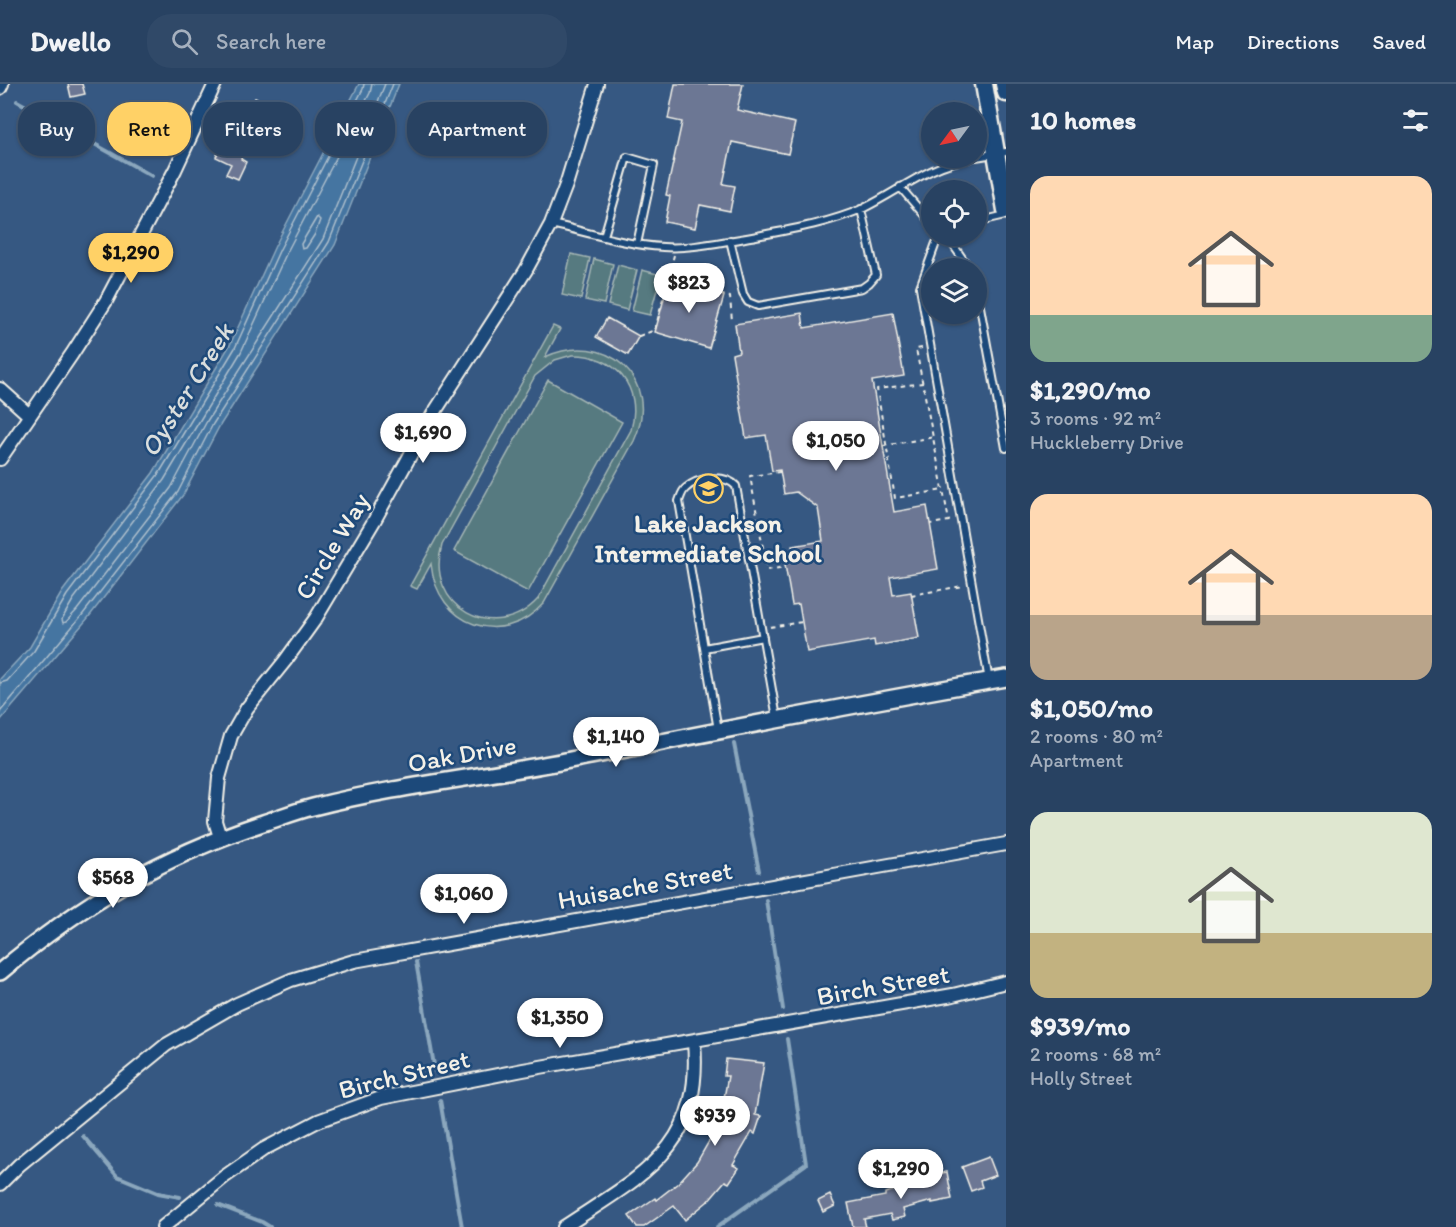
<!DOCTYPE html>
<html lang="en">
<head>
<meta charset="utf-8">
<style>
  body { margin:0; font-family:Itim,sans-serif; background:#304968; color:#f1f3f6; height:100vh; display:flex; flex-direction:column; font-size:22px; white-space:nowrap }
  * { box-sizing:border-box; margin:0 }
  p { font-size:20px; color:#a5b0be }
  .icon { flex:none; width:33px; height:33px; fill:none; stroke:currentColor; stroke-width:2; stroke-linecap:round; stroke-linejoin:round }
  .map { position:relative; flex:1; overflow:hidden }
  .details { display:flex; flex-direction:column; background:#284262; width:450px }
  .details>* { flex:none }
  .top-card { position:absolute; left:18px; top:18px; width:570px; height:54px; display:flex; gap:12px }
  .needle { width:39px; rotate:237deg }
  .fabs { position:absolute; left:921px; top:18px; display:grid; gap:12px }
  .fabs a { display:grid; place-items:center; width:66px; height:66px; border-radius:50%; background:#284262; box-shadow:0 2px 4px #0004,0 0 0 2px #445b77; font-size:30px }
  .price { position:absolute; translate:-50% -51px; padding:0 14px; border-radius:21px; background:#fff; color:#222; font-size:20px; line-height:39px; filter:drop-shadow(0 2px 3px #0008) }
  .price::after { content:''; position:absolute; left:50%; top:36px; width:18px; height:14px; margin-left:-9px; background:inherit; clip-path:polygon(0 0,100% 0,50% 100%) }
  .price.current { background:#ffd166; color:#111 }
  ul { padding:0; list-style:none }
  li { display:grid; align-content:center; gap:12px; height:318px; padding:0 24px }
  li span { display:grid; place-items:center; height:186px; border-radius:18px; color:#555 }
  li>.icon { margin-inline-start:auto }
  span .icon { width:108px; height:108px; fill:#fffc; stroke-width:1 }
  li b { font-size:26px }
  h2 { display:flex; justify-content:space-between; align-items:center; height:72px; padding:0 24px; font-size:26px }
  .chip { padding:0 21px; border-radius:24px; background:#284262; box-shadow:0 2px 4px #0004,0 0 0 2px #445b77; font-size:21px; line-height:54px }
  .chip.current { background:#ffd166; color:#111 }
  header { display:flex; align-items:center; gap:36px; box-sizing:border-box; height:84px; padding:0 30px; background:#284262; border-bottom:2px solid #445b77 }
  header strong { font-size:28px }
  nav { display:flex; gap:33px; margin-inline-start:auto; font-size:21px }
  .search { width:420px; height:54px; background:#304968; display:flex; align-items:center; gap:15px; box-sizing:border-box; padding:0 21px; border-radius:24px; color:#a5b0be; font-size:22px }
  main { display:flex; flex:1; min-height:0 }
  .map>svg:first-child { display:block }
</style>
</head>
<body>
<header>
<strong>Dwello</strong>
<div class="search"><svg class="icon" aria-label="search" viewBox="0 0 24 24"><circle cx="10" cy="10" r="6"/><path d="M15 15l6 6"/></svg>Search here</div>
<nav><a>Map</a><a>Directions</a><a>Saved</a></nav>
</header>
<main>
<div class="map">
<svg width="1006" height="1143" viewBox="0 0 1006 1143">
  <rect width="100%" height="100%" fill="#365882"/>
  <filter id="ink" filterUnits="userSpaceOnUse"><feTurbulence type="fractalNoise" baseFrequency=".0167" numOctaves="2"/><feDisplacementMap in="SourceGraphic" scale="12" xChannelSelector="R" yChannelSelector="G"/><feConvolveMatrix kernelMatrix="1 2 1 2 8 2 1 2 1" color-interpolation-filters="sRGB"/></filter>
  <g filter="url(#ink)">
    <!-- green -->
    <path fill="#567a80" stroke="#a5b6b4" stroke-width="1.5" fill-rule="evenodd" d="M571,170L590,174L581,215L562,211Z
      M594,175L613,180L604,220L585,216Z
      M618,181L637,186L627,226L608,221Z
      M642,186L661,191L650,231L632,227Z
      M553,242L560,245L545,273C606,245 662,295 634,357L544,519C502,566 437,541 431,480L417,505L410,502ZM572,271C615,270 643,303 631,346L538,515C495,562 424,523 442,461L535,292L555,276Z
      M548,296L622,338L528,508L454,467Z"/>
    <!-- water -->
    <path fill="#4575a1" stroke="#8ba7bd" stroke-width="1.5" d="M359,0H399L335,161L219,343L183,411L88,534L0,637V595L30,563L62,508L153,389L230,261L275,162Z"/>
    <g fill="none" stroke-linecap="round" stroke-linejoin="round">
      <!-- shore -->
      <path stroke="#aebfcc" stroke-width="1.5" d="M372,0L370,9L287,168L241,268L164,396L73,516L62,535L63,539L66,538L77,526L171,404L207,337L323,155L385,0
        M317,133L320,136L315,150L306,164L302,165L301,160Z
        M0,599L7,597L34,567L67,511L160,388L235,264L280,165L363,5L364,0
        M0,628L83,530L178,408L213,340L329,158L393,0"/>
      <!-- stream -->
      <path stroke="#8ba7bd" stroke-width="4" d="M17,17L152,92
        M734,660L759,787
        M766,816L783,925
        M416,878L435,987
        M440,1016L462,1143
        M83,1052L117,1092L158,1109L180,1113
        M218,1121L262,1138L270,1143
        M717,1143L806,1080L787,955"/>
    </g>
    <!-- building -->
    <path fill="#6c7794" stroke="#f4f1e8" stroke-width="1.5" d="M68,0H82L85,10L71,13Z
      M675,0H743L737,26L795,39L788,70L732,58L723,100L735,102L730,127L700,121L695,144L665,138L670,112L666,111L682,38L668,35Z
      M255,14L282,26L272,48L234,31L239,19L250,24Z
      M125,26L137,32L131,44L119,38Z
      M227,49L243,56L239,65L244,67L241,75L246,78L238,95L226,90L231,80L216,73Z
      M669,196L724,212L709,264L655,248Z
      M802,229L804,244L893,229L904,292L872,297L894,428L927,422L938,485L890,493L893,511L911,508L919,554L875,562L874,556L807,568L799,520L792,521L783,469L793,467L792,462L823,457L818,424L796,408L784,410L780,386L772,387L766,351L746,354L732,270L739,268L735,240Z
      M607,234L639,252L628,271L596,253Z
      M726,975L764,979L755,1031L761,1032L755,1050L752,1048L733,1081L739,1084L729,1099L725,1097L707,1118L685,1136L674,1122L644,1143H637L629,1132L655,1114L656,1116L678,1099L697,1078L720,1038L715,1037L719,1024L722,1025L728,992H724Z
      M989,1073L996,1091L980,1097L982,1103L971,1107L962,1083Z
      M947,1088L952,1115L932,1119V1117L903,1125L905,1133L892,1136L890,1130L864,1135L866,1143H853L848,1119L885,1112V1109L928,1097L927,1092Z
      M830,1111L835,1122L823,1128L818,1117Z"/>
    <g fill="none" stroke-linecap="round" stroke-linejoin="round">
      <defs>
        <path id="service" d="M976,73L1006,68
          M900,103L932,140
          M976,138L1006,131
          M551,140C588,148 625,161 663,163C688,165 715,159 740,155C782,147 825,141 864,124C899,107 931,80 971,74
          M604,152L627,73L654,81L637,160
          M947,152L969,184
          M948,152L936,159L920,203L989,597
          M730,156L743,210L748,218L758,222L862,204L869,199L876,191L861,125
          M976,201L1006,364
          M704,564L763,553
          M718,646L679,417C681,412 682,407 686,404C698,393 725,390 736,402L777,634"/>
        <path id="minor" d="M0,4L2,0
          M0,305L29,331
          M0,375L72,270L106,217L175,86L215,0
          M220,753L215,737L219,694L231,652L247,624L285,577L316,534L374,437L432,332L526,186L551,140L566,101L597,0
          M0,1100L19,1081L166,961L237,920L291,896L354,877L1006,760
          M163,1143L224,1093L264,1065L318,1037L381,1014L523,986L953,911L1006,898
          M564,1143C642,1091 703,1065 694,958"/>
        <path id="tertiary" d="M0,888C82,819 160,773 263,739C279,734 296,727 313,723C396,702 482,693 565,677C712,648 859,619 1006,594"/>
        <path id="secondary" d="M984,0L1006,126
          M1004,0L1006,9"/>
      </defs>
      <!-- service casing -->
      <use href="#service" stroke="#f4f1e8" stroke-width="10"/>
      <!-- minor casing -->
      <use href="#minor" stroke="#f4f1e8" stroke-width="16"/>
      <!-- tertiary casing -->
      <use href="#tertiary" stroke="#f4f1e8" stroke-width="20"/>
      <!-- secondary casing -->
      <use href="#secondary" stroke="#f4f1e8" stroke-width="21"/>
      <!-- path -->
      <path stroke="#f4f1e8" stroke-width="2" stroke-dasharray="4.5 4.5" stroke-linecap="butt" d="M668,196L730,213L732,237
        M639,252L655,246L674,171
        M922,264L916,265L949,437L930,440
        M923,299L877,305L895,414L943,406
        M883,362L934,353
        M780,388L750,392L767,486L785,483
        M911,511L963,502
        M770,543L802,538"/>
      <!-- service -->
      <use href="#service" stroke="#1f4a7a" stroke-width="6"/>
      <!-- minor -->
      <use href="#minor" stroke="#1f4a7a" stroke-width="12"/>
      <!-- tertiary -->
      <use href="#tertiary" stroke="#1f4a7a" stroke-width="15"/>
      <!-- secondary -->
      <use href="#secondary" stroke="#1f4a7a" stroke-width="16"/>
    </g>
  </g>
  <!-- icons -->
  <defs>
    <symbol id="school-ring" viewBox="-11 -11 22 22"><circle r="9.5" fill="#1f4a7a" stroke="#ffd166" stroke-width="1.5"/><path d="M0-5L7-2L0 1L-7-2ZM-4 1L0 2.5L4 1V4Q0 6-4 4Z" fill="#ffd166"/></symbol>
  </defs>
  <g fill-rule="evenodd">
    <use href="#school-ring" x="692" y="388" width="33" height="33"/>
  </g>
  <g text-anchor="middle" stroke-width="5" stroke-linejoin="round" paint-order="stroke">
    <!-- poi labels -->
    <g font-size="26" font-weight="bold" fill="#f4f1e8" stroke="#1f4a7a">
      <text x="708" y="448">Lake Jackson<tspan x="708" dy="30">Intermediate School</tspan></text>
    </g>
    <!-- street labels -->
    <g font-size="26" fill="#f4f1e8" stroke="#1f4a7a">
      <text transform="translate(332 462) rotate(-59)" y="9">Circle Way</text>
      <text transform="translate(462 670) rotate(-10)" y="9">Oak Drive</text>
      <text transform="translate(645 801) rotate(-10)" y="9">Huisache Street</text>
      <text transform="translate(883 901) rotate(-10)" y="9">Birch Street</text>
      <text transform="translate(404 990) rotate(-14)" y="9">Birch Street</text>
    </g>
    <!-- water labels -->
    <g font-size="27" font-style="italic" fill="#dadedd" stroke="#1f4a7a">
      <text transform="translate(187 306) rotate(-58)" y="9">Oyster Creek</text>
    </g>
  </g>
</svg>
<div class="fabs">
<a><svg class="needle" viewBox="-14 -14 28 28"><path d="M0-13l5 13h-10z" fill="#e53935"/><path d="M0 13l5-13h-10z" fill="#a5b0be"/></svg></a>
<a><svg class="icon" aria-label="locate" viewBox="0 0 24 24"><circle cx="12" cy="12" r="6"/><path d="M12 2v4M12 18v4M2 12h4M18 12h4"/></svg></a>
<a><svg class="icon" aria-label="layers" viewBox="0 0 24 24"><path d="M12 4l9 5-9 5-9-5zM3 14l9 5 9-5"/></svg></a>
</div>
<b class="price current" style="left:131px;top:200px">$1,290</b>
<b class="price" style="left:689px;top:230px">$823</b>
<b class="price" style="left:423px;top:380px">$1,690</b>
<b class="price" style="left:836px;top:388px">$1,050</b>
<b class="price" style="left:616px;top:684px">$1,140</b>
<b class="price" style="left:113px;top:825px">$568</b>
<b class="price" style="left:464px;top:841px">$1,060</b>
<b class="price" style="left:560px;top:965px">$1,350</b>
<b class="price" style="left:715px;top:1063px">$939</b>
<b class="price" style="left:901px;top:1116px">$1,290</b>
<div class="top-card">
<a class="chip">Buy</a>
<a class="chip current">Rent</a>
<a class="chip">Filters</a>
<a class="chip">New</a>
<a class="chip">Apartment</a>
</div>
</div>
<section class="details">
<h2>10 homes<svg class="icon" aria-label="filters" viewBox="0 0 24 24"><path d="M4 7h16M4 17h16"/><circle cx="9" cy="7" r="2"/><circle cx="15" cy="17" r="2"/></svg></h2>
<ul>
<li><span style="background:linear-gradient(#ffd9b3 75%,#7fa58c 0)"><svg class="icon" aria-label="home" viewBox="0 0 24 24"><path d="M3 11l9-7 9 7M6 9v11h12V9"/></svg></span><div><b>$1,290/mo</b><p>3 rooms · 92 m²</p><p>Huckleberry Drive</p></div></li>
<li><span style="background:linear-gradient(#ffd9b3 65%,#b9a48a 0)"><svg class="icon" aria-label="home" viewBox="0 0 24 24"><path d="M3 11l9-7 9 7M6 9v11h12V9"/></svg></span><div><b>$1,050/mo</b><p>2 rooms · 80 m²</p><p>Apartment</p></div></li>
<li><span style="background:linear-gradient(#dfe7d0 65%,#c2b280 0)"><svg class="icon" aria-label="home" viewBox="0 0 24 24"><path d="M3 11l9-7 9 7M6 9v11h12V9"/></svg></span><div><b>$939/mo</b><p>2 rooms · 68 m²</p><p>Holly Street</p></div></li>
</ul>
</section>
</main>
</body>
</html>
